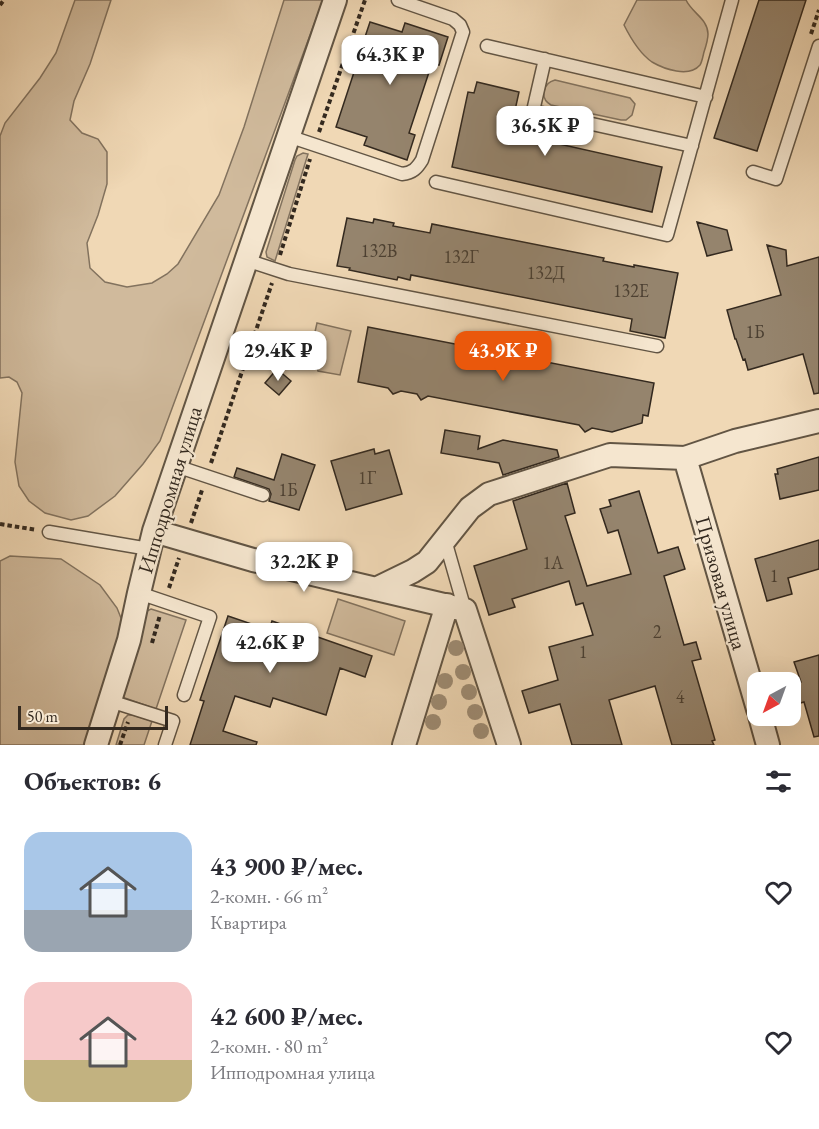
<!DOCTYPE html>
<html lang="ru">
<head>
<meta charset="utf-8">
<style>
  body { margin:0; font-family:"EB Garamond",serif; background:#f7f7f7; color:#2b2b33; height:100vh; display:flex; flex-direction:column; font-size:22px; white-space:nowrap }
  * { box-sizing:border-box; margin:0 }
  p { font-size:20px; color:#7c7c81 }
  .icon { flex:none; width:33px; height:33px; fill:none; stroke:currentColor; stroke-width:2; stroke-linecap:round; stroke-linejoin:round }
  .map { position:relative; height:745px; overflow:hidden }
  .details { display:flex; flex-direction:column; background:#fff; flex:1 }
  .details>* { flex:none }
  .needle { width:39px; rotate:221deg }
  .controls { position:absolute; left:747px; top:672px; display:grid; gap:12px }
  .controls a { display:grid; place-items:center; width:54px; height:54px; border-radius:12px; background:#fff; box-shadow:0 6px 24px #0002; font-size:30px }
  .scale { position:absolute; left:18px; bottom:15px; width:150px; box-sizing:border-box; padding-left:6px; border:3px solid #33291f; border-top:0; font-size:16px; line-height:21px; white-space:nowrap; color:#33291f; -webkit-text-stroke:4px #f5e6cf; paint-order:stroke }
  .price { position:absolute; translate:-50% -51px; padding:0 14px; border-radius:12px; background:#fff; color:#222; font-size:20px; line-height:39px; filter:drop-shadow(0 2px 3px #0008) }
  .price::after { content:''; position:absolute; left:50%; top:36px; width:18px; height:14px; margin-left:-9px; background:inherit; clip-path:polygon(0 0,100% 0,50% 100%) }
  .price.current { background:#ea580c; color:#fff }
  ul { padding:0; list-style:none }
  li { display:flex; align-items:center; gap:18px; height:150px; padding:0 24px }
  li span { display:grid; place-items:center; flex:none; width:168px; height:120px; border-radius:18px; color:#555 }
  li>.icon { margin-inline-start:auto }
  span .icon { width:72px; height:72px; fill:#fffc; stroke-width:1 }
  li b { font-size:26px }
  h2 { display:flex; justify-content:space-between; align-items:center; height:72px; padding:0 24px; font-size:26px }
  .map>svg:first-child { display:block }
</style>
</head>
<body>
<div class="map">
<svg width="819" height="745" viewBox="0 0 819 745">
  <rect width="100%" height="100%" fill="#f0d8b5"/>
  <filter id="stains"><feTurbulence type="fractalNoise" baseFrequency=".00333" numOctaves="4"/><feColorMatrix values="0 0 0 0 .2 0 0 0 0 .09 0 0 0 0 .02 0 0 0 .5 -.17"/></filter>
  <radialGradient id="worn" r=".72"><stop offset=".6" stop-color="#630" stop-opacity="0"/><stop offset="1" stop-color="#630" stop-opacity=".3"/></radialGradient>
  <!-- green -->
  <path fill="#d0ba9c" stroke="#82725e" stroke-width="1.5" d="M75,0H111L90,64L74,101L70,120L82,133L98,139L107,152V184L98,215L87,243L90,268L105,282L127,287L152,283L167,274L178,264L219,195L244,127L284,0H323L160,441L143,464L115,496L88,516L71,520L45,513L29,501L19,486L15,462L22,393L17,382L9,377L0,378V136L5,123L40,78L56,53Z
    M637,0H686C692,13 708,19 708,34C708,40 706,46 704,52C703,56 702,62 700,65C689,78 664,69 652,62C639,53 631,39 624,25Z
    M555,80L630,98L635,104L632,115L626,120H621L551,105C539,98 543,83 555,80Z
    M303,153L308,154L275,261L267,257L266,252L295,160L297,156Z
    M317,323L351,331L340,375L318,371L312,345Z
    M10,556L61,559L100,585L117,608L123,623L89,745H0V561Z
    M338,599L405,621L394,655L327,633Z
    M151,609L186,620L156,709L122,697L145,612Z
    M128,715H133L152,721L144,745H116L124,719Z"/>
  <!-- building -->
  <path fill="#95846d" stroke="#33291f" stroke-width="1.5" d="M759,0H806L757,151L714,138Z
    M370,22L402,32L405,23L448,37L439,65L432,63L409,133L415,135L407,160L364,145L367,137L336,127L359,57L355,50L362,46Z
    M477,82L519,92L510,133L662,167L652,212L452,167L468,92L474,93Z
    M347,218L373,223L374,219L394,223L393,226L430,233L432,224L604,258L603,261L634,267V265L678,273L665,338L630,331L632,319L411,275L410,280L398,277L397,280L349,270L350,268L337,266Z
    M697,222L727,230L732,250L707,256Z
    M767,245L786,250L787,266L819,257V393L814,394L803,354L748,370L745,359L743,360L736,339H735L727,310L781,295Z
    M368,327L654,383L648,416L643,415L642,423L612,432L592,428L585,432L579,425L428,396L421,400L417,394L401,391L393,394L388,388L358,382Z
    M277,369L291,381L279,395L265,383Z
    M445,430L480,436L478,449L503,440L557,450L559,457L503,475L499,463L441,453Z
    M374,449L375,454L389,450L402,494L346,510L331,461Z
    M282,454L315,465L299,510L269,501L271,494L269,489L234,477L237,468L274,480Z
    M819,457V490L780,499L775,474H778L777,469Z
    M567,483L575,513L565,516L587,586L631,574L618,530L608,533L600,509L611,506L609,500L639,491L658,553L678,547L685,569L664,576L684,645L696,642L701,659L692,661L715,740L712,741L714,745H672L655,686L609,700L622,745H572L560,704L529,713L522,691L558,680L549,647L593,635L583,603L576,605L569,581L512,599L515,607L489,615L474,566L527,549L513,501Z
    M819,540V569L788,578L792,594L767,601L755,559Z
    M228,616L269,630L272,621L372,656L365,677L340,668L326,715L273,698L270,707L235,696L223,731L257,742L256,745H190L204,701L200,700Z
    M819,655V736L814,737L804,702L790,706V685L801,682L794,662Z"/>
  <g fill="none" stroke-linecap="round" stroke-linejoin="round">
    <defs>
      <path id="lane" d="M487,46L706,97
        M545,59L533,111L692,146
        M288,136L402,174C413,173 417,168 422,160L463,32L460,25L453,19L398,0
        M753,172L776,179L819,46
        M436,182L667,235L732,0
        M246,260L289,274L657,346
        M176,466L263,495
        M49,532L149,549
        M445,540L465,610
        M139,593L210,617L184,695
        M110,701L173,721L165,745"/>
      <path id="street" d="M685,458L758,709
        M154,531L253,560L465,610L509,745
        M376,589L413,571L427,562L470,508L489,494L610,455L685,458L735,441L819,421
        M760,716L768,745
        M96,745L129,640L139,593L154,531L335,0
        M404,745L447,605"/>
    </defs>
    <!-- lane casing -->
    <use href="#lane" stroke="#625544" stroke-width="15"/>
    <!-- street casing -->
    <use href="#street" stroke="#625544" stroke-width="26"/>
    <!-- path -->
    <path stroke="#33291f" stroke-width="4" stroke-dasharray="4.5 3" stroke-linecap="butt" d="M0,5L4,0
      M811,34L819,10
      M319,132L365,0
      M280,255L310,159
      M211,463L272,283
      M191,523L202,490
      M0,524L37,530
      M169,588L179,558
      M152,643L160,615
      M120,745L128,722"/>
    <!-- lane -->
    <use href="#lane" stroke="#f5e6cf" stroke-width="12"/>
    <!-- street -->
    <use href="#street" stroke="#f5e6cf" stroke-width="22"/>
  </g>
  <!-- trees -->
  <g fill="#9e8c74">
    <circle cx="456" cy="648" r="8"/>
    <circle cx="463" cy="672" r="8"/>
    <circle cx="445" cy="681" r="8"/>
    <circle cx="469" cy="692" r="8"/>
    <circle cx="439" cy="702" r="8"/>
    <circle cx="475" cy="712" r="8"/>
    <circle cx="433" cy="722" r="8"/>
    <circle cx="481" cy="731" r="8"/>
  </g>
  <g text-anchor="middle" stroke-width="4.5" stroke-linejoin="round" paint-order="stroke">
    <!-- number labels -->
    <g font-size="18" fill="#4c4032">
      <text x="379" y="257">132В</text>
      <text x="461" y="263">132Г</text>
      <text x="546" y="279">132Д</text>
      <text x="631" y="297">132Е</text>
      <text x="755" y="338">1Б</text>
      <text x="367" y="484">1Г</text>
      <text x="288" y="496">1Б</text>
      <text x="553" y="569">1А</text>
      <text x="774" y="582">1</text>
      <text x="657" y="638">2</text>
      <text x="583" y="658">1</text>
      <text x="680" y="703">4</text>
    </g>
    <!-- street labels -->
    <g font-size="21" fill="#33291f" stroke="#f5e6cf">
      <text transform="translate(170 490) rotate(-73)" y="7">Ипподромная улица</text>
      <text transform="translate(721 583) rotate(74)" y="7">Призовая улица</text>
    </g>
  </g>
  <rect width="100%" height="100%" filter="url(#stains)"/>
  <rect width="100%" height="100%" fill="url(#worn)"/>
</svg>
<div class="controls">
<a><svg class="needle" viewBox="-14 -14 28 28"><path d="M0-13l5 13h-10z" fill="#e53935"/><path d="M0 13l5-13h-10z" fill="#7c7c81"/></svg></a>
</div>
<div class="scale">50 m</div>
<b class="price" style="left:390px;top:86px">64.3K ₽</b>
<b class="price" style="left:545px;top:157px">36.5K ₽</b>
<b class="price" style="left:278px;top:382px">29.4K ₽</b>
<b class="price current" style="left:503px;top:382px">43.9K ₽</b>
<b class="price" style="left:304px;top:593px">32.2K ₽</b>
<b class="price" style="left:270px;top:674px">42.6K ₽</b>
</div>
<section class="details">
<h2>Объектов: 6<svg class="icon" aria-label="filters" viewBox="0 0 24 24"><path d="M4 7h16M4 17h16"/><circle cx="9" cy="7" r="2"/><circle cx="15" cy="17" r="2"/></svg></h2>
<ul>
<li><span style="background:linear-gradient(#a9c7e8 65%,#9aa5b1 0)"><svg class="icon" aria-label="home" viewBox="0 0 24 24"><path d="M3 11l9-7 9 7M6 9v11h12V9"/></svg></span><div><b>43 900 ₽/мес.</b><p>2-комн. · 66 m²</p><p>Квартира</p></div><svg class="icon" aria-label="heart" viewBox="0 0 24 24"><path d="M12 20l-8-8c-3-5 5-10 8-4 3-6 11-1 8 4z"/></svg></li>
<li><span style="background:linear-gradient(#f6c9c9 65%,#c2b280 0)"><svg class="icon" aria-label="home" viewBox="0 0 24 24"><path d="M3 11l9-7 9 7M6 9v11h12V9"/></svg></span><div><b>42 600 ₽/мес.</b><p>2-комн. · 80 m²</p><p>Ипподромная улица</p></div><svg class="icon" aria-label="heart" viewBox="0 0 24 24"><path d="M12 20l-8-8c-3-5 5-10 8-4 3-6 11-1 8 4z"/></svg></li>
</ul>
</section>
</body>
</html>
